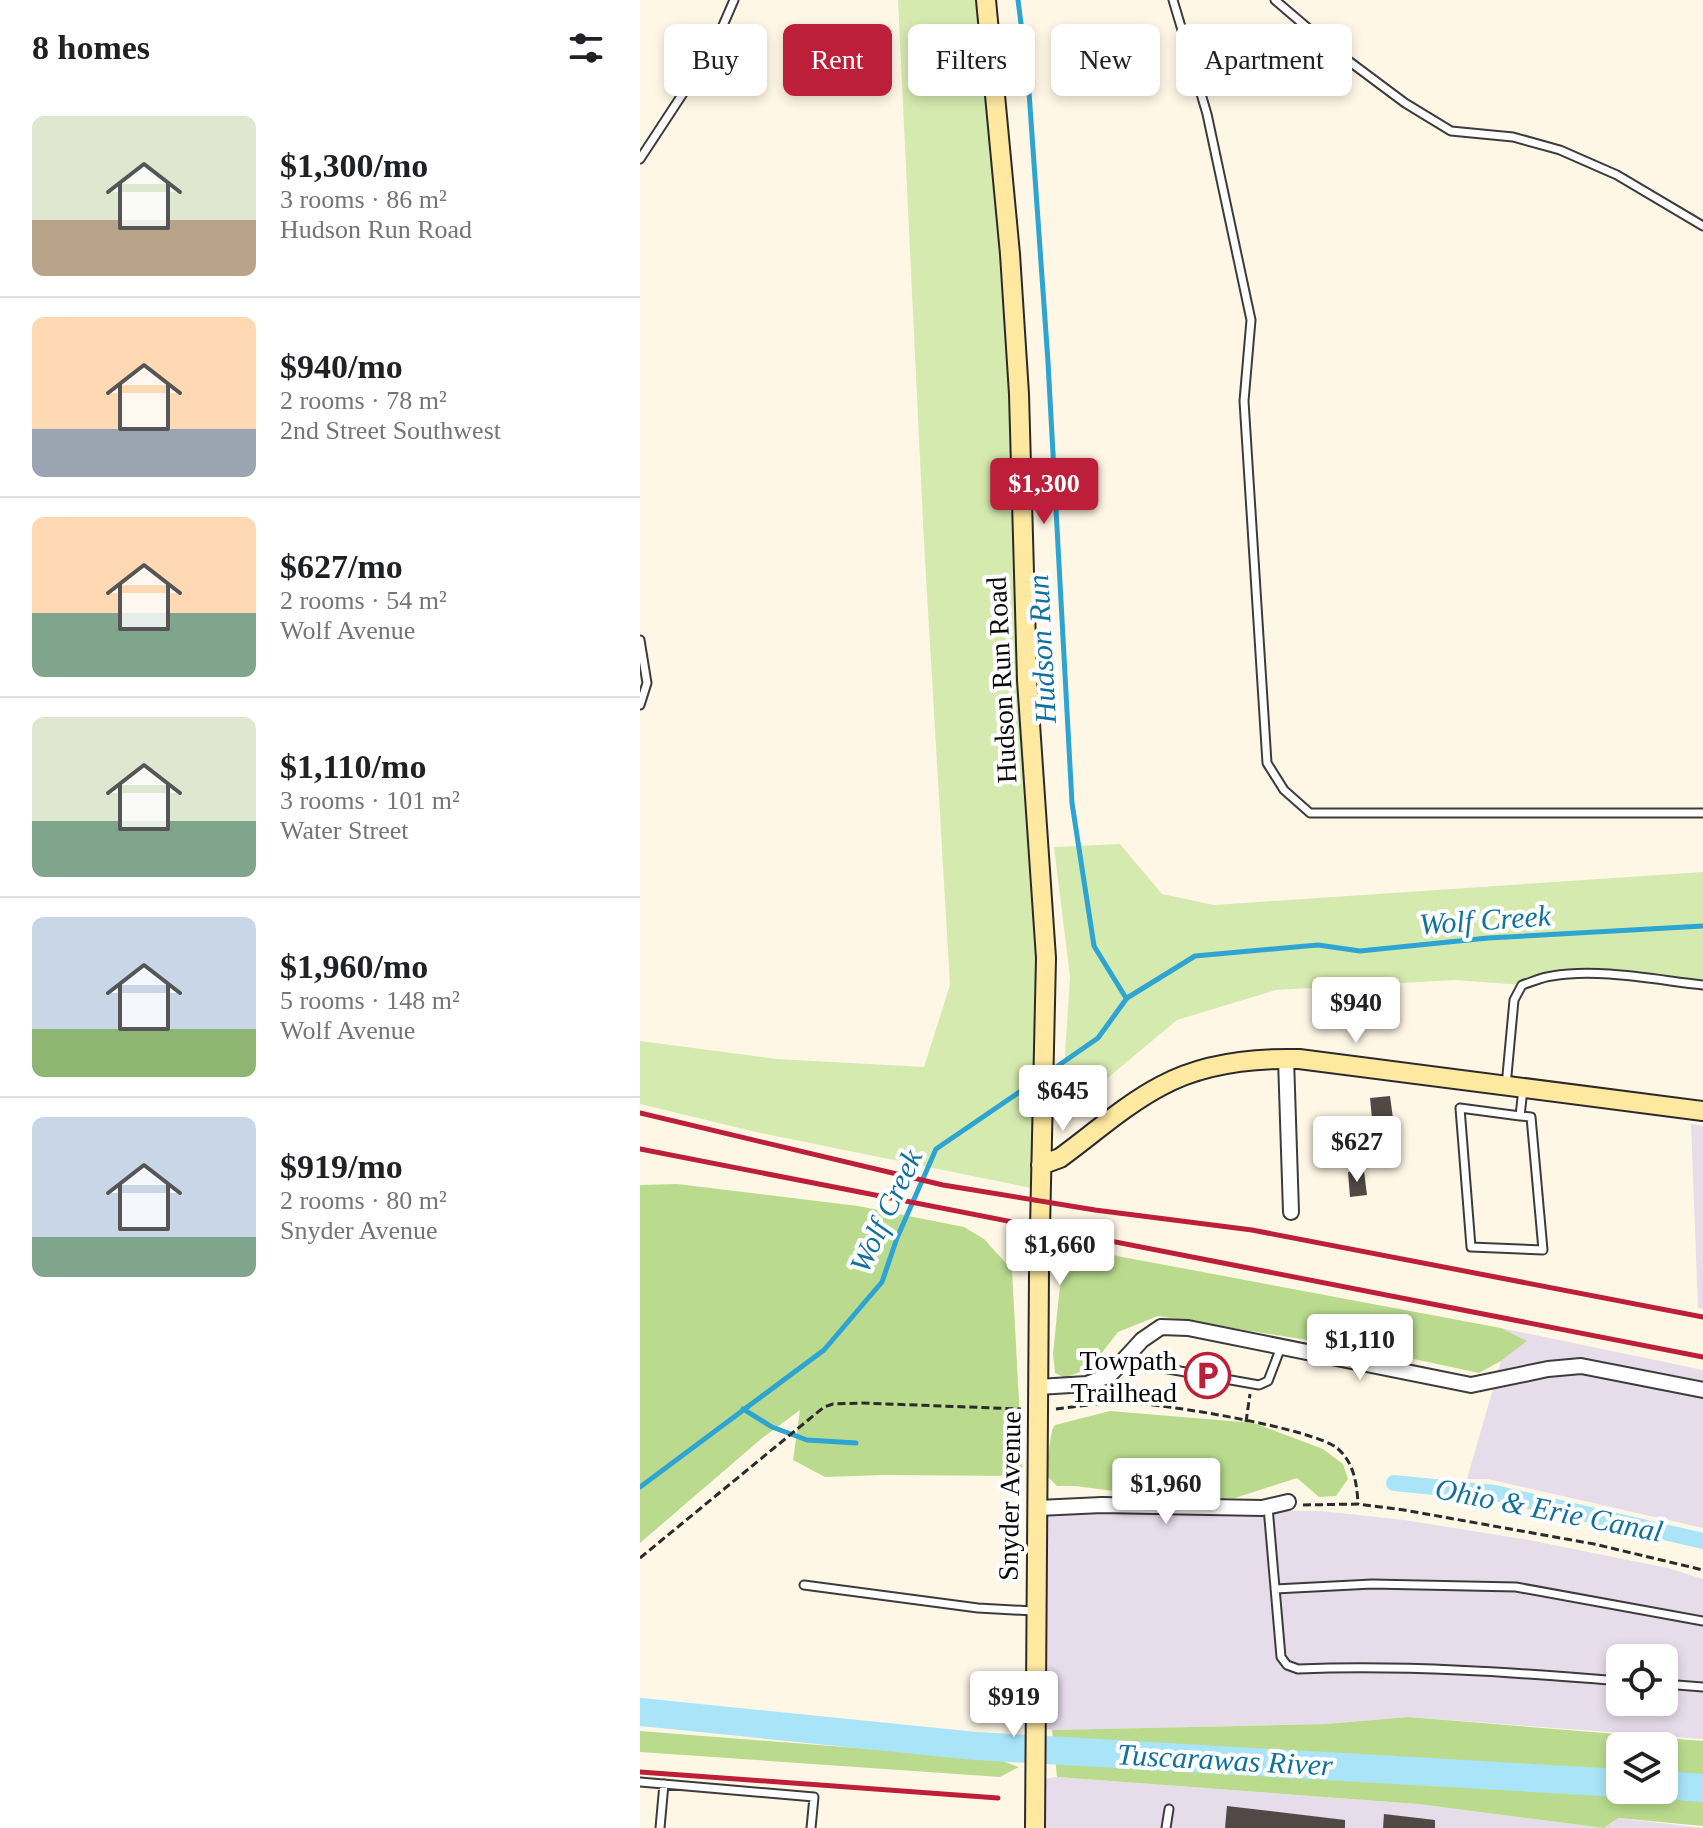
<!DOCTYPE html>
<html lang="en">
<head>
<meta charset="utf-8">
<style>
  body { margin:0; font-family:"Times New Roman",serif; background:#f6f6f6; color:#202124; height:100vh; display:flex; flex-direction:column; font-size:30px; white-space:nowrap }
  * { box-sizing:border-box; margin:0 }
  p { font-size:26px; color:#757577 }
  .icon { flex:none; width:44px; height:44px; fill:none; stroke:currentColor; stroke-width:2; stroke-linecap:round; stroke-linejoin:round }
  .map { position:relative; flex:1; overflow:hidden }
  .drawer { display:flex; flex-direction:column; background:#fff; width:640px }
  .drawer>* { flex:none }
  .banner { position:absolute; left:24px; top:24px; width:760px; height:72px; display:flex; gap:16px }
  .tools { position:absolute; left:966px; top:1644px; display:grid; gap:16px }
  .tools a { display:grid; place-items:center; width:72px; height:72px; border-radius:12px; background:#fff; box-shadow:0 4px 12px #0003; font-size:40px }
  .price { position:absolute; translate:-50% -68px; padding:0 18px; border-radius:8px; background:#fff; color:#222; font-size:26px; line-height:52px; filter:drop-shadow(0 2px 4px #0008) }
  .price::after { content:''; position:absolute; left:50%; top:48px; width:24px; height:18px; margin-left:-12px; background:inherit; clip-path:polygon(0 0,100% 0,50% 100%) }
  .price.current { background:#bd1e39; color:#fff }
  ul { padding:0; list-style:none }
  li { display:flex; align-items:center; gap:24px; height:200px; padding:0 32px }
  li+li { border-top:2px solid #e0e0e0 }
  li span { display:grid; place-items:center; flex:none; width:224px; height:160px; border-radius:12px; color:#555 }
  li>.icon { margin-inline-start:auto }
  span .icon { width:96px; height:96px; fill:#fffc; stroke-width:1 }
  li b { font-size:34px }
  h2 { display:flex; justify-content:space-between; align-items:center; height:96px; padding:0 32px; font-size:34px }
  .pill { padding:0 28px; border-radius:12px; background:#fff; box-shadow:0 4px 12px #0003; font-size:28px; line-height:72px }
  .pill.current { background:#bd1e39; color:#fff }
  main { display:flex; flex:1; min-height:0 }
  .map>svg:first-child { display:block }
</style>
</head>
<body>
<main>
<section class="drawer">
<h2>8 homes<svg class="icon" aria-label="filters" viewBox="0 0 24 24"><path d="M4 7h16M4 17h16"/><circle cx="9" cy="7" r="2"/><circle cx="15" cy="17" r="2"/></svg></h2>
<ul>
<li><span style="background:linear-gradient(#dfe7d0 65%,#b9a48a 0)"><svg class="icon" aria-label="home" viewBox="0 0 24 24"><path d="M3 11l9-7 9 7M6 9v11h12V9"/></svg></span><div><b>$1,300/mo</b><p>3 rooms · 86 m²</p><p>Hudson Run Road</p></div></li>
<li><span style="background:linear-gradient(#ffd9b3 70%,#9aa5b1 0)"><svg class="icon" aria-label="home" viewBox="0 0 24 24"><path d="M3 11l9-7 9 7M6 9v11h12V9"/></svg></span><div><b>$940/mo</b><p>2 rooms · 78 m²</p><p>2nd Street Southwest</p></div></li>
<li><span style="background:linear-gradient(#ffd9b3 60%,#7fa58c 0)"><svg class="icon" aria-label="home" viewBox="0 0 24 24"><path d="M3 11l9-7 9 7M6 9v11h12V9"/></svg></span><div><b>$627/mo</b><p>2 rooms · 54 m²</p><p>Wolf Avenue</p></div></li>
<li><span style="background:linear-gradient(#dfe7d0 65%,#7fa58c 0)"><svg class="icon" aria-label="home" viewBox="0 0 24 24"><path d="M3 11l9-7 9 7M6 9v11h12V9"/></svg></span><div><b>$1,110/mo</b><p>3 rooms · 101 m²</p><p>Water Street</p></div></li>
<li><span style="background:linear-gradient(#c9d6e8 70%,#8fb573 0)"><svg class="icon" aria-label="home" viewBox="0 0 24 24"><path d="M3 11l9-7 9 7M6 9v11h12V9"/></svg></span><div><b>$1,960/mo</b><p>5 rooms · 148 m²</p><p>Wolf Avenue</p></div></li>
<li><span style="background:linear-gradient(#c9d6e8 75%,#7fa58c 0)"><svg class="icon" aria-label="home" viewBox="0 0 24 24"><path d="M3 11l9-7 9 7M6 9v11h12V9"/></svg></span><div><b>$919/mo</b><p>2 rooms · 80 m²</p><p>Snyder Avenue</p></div></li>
</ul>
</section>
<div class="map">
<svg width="1063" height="1828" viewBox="0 0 1063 1828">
  <rect width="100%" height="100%" fill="#fff7e6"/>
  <!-- industrial -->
  <path fill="#e7dcea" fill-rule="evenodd" d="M1051,1124L1063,1126V1309L1058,1308Z
    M861,1328L1063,1370V1528L848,1479H827L861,1361L886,1341Z
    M398,1508L682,1511L764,1520L889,1540L1028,1568L1063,1579V1739L768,1717L686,1724L412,1730L394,1727ZM980,1658H1024V1702H980Z
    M417,1777L778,1804L964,1828L978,1818L1063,1828H393L387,1781Z"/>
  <!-- green -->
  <path fill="#d5eaaf" d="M258,0H346L404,925L401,1190L116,1132L0,1104V1041L137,1059L284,1067L310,985L284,543Z
    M480,844L522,894L574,905L1063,872V985L979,975H926L882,985L815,980L636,990L537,1020L421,1117L430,977L414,847Z"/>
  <!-- forest -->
  <path fill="#badb8e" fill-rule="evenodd" d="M37,1184L218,1206L324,1227L344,1239L372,1270L383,1476L243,1475L185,1477L153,1460L160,1410L121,1439L0,1543V1185Z
    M424,1246L861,1328L887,1341L861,1361L839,1373L741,1352L518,1316L478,1332L450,1368L425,1378L415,1373L413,1354Z
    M470,1411L614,1423L683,1449L703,1464L708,1479L696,1496L679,1497L657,1478L595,1498L545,1500L435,1486H417L405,1474L412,1430L415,1425Z
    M768,1717L1063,1741V1826L978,1818L964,1828L778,1804L417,1777L412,1730L686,1724ZM980,1746H1024V1790H980Z
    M0,1731L357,1759L379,1767L360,1777L0,1752Z"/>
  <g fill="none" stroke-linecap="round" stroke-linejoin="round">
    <!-- stream -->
    <path stroke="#2da4d2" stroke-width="5" d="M378,0L388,78L408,362L432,803L454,946L486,998
      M409,1072L458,1038L487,998L555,956L678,945L720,951L848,938L1063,926
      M103,1409L132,1427L167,1440L216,1443
      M0,1487L184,1350L242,1282L257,1238L296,1149L397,1080"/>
    <!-- canal -->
    <path stroke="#a9e4f8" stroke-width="16" d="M754,1483L855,1493L1063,1541"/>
    <!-- river -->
    <path stroke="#a9e4f8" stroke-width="28" d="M0,1712L336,1746L980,1783
      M1024,1785L1063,1788"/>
  </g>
  <!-- building -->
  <path fill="#524946" d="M750,1096L754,1126L733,1128L730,1098Z
    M724,1171L727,1195L710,1197L708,1172Z
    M587,1806L705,1820V1828H585Z
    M744,1814L795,1820V1828H743Z"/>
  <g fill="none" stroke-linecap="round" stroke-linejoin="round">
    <defs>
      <path id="lane" d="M533,0L567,114L611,320L604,401L627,763L644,790L670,813H1063
        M635,0L690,47L765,103L811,131L873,137L920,150L977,175L1063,226
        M0,159L74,46L94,0
        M0,640L7,683L0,705
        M866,1086L874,1000L882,985C892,982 902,977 912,976C959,968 1016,980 1063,985
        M880,1116L820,1108L831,1247L903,1250L891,1117L880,1116L883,1089
        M483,1361L619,1385L628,1381L641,1347
        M628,1507L641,1657L647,1665L658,1669C766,1665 872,1672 980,1681
        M164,1585L338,1608L393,1611
        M635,1589L732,1584L876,1587L1063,1621
        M1024,1684L1063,1687
        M0,1782L174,1797L171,1828
        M20,1828L24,1784
        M526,1828L529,1809"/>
      <path id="street" d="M646,1059L651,1212
        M398,1387L447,1384L470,1375L502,1340L521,1327L548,1328L831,1385L908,1369L941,1366L1063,1390
        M398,1508L462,1505L622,1508L648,1502"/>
      <path id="secondary" d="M346,0L370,254L379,394L387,680L406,958L399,1273L395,1828
        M401,1165L420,1158C453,1134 485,1105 521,1086C563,1063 613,1058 659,1059L1063,1111"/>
    </defs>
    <!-- lane casing -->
    <use href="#lane" stroke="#3c3c3c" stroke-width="11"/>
    <!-- street casing -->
    <use href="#street" stroke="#3c3c3c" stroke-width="18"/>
    <!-- secondary casing -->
    <use href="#secondary" stroke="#2b2b2b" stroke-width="22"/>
    <!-- path -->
    <path stroke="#2b2b2b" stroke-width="3" stroke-dasharray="8 4" stroke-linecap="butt" d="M416,1409C440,1406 465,1402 489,1403C526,1404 671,1428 697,1448C714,1462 717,1484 718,1504
      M606,1422L610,1394
      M663,1505L718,1504L764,1510L954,1544L1063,1570
      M0,1558L184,1407L193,1404L222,1403L381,1409"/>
    <!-- lane -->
    <use href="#lane" stroke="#fff" stroke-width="7"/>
    <!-- street -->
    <use href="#street" stroke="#fff" stroke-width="14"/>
    <!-- secondary -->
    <use href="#secondary" stroke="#ffe9a1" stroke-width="18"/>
    <!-- rail -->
    <path stroke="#bd1e39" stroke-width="5" d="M0,1113L303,1185L455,1210L612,1230L1063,1317
      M0,1149L1063,1357
      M0,1772L358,1798"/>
  </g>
  <!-- icons -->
  <defs>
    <symbol id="parking-ring" viewBox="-11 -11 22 22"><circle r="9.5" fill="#fff" stroke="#bd1e39" stroke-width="1.5"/><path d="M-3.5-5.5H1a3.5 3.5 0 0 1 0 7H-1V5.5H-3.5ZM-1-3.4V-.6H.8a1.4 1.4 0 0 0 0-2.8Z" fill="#bd1e39"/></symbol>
  </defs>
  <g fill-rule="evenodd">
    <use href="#parking-ring" x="542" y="1350" width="51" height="51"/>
  </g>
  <g text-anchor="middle" stroke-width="8" stroke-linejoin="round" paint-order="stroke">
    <!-- street labels -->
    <g font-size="28" fill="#090909" stroke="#fff">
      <text transform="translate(361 680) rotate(-93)" y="10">Hudson Run Road</text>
      <text transform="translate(369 1496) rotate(-89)" y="10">Snyder Avenue</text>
    </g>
    <!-- poi labels -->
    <g font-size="28" fill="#090909" stroke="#fff" text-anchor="end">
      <text x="537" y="1370">Towpath<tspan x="537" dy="32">Trailhead</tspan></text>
    </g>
    <!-- water labels -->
    <g font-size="30" font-style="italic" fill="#10719e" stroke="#fff">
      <text transform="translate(402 649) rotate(-93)" y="10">Hudson Run</text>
      <text transform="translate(845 920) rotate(-4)" y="10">Wolf Creek</text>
      <text transform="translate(246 1211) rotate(-65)" y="10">Wolf Creek</text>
      <text transform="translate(909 1510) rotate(11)" y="10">Ohio &amp; Erie Canal</text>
      <text transform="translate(585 1760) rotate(3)" y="10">Tuscarawas River</text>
    </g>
  </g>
</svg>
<div class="tools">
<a><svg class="icon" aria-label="locate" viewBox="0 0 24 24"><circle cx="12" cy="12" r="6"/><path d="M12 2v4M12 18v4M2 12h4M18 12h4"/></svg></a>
<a><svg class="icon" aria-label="layers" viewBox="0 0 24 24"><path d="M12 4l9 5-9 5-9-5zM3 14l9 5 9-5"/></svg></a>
</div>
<b class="price current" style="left:404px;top:526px">$1,300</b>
<b class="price" style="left:716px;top:1045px">$940</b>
<b class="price" style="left:423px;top:1133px">$645</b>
<b class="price" style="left:717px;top:1184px">$627</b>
<b class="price" style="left:420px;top:1287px">$1,660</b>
<b class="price" style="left:720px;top:1382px">$1,110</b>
<b class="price" style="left:526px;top:1526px">$1,960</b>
<b class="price" style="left:374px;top:1739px">$919</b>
<div class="banner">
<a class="pill">Buy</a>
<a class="pill current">Rent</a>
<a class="pill">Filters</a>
<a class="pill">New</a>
<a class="pill">Apartment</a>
</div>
</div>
</main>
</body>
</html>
